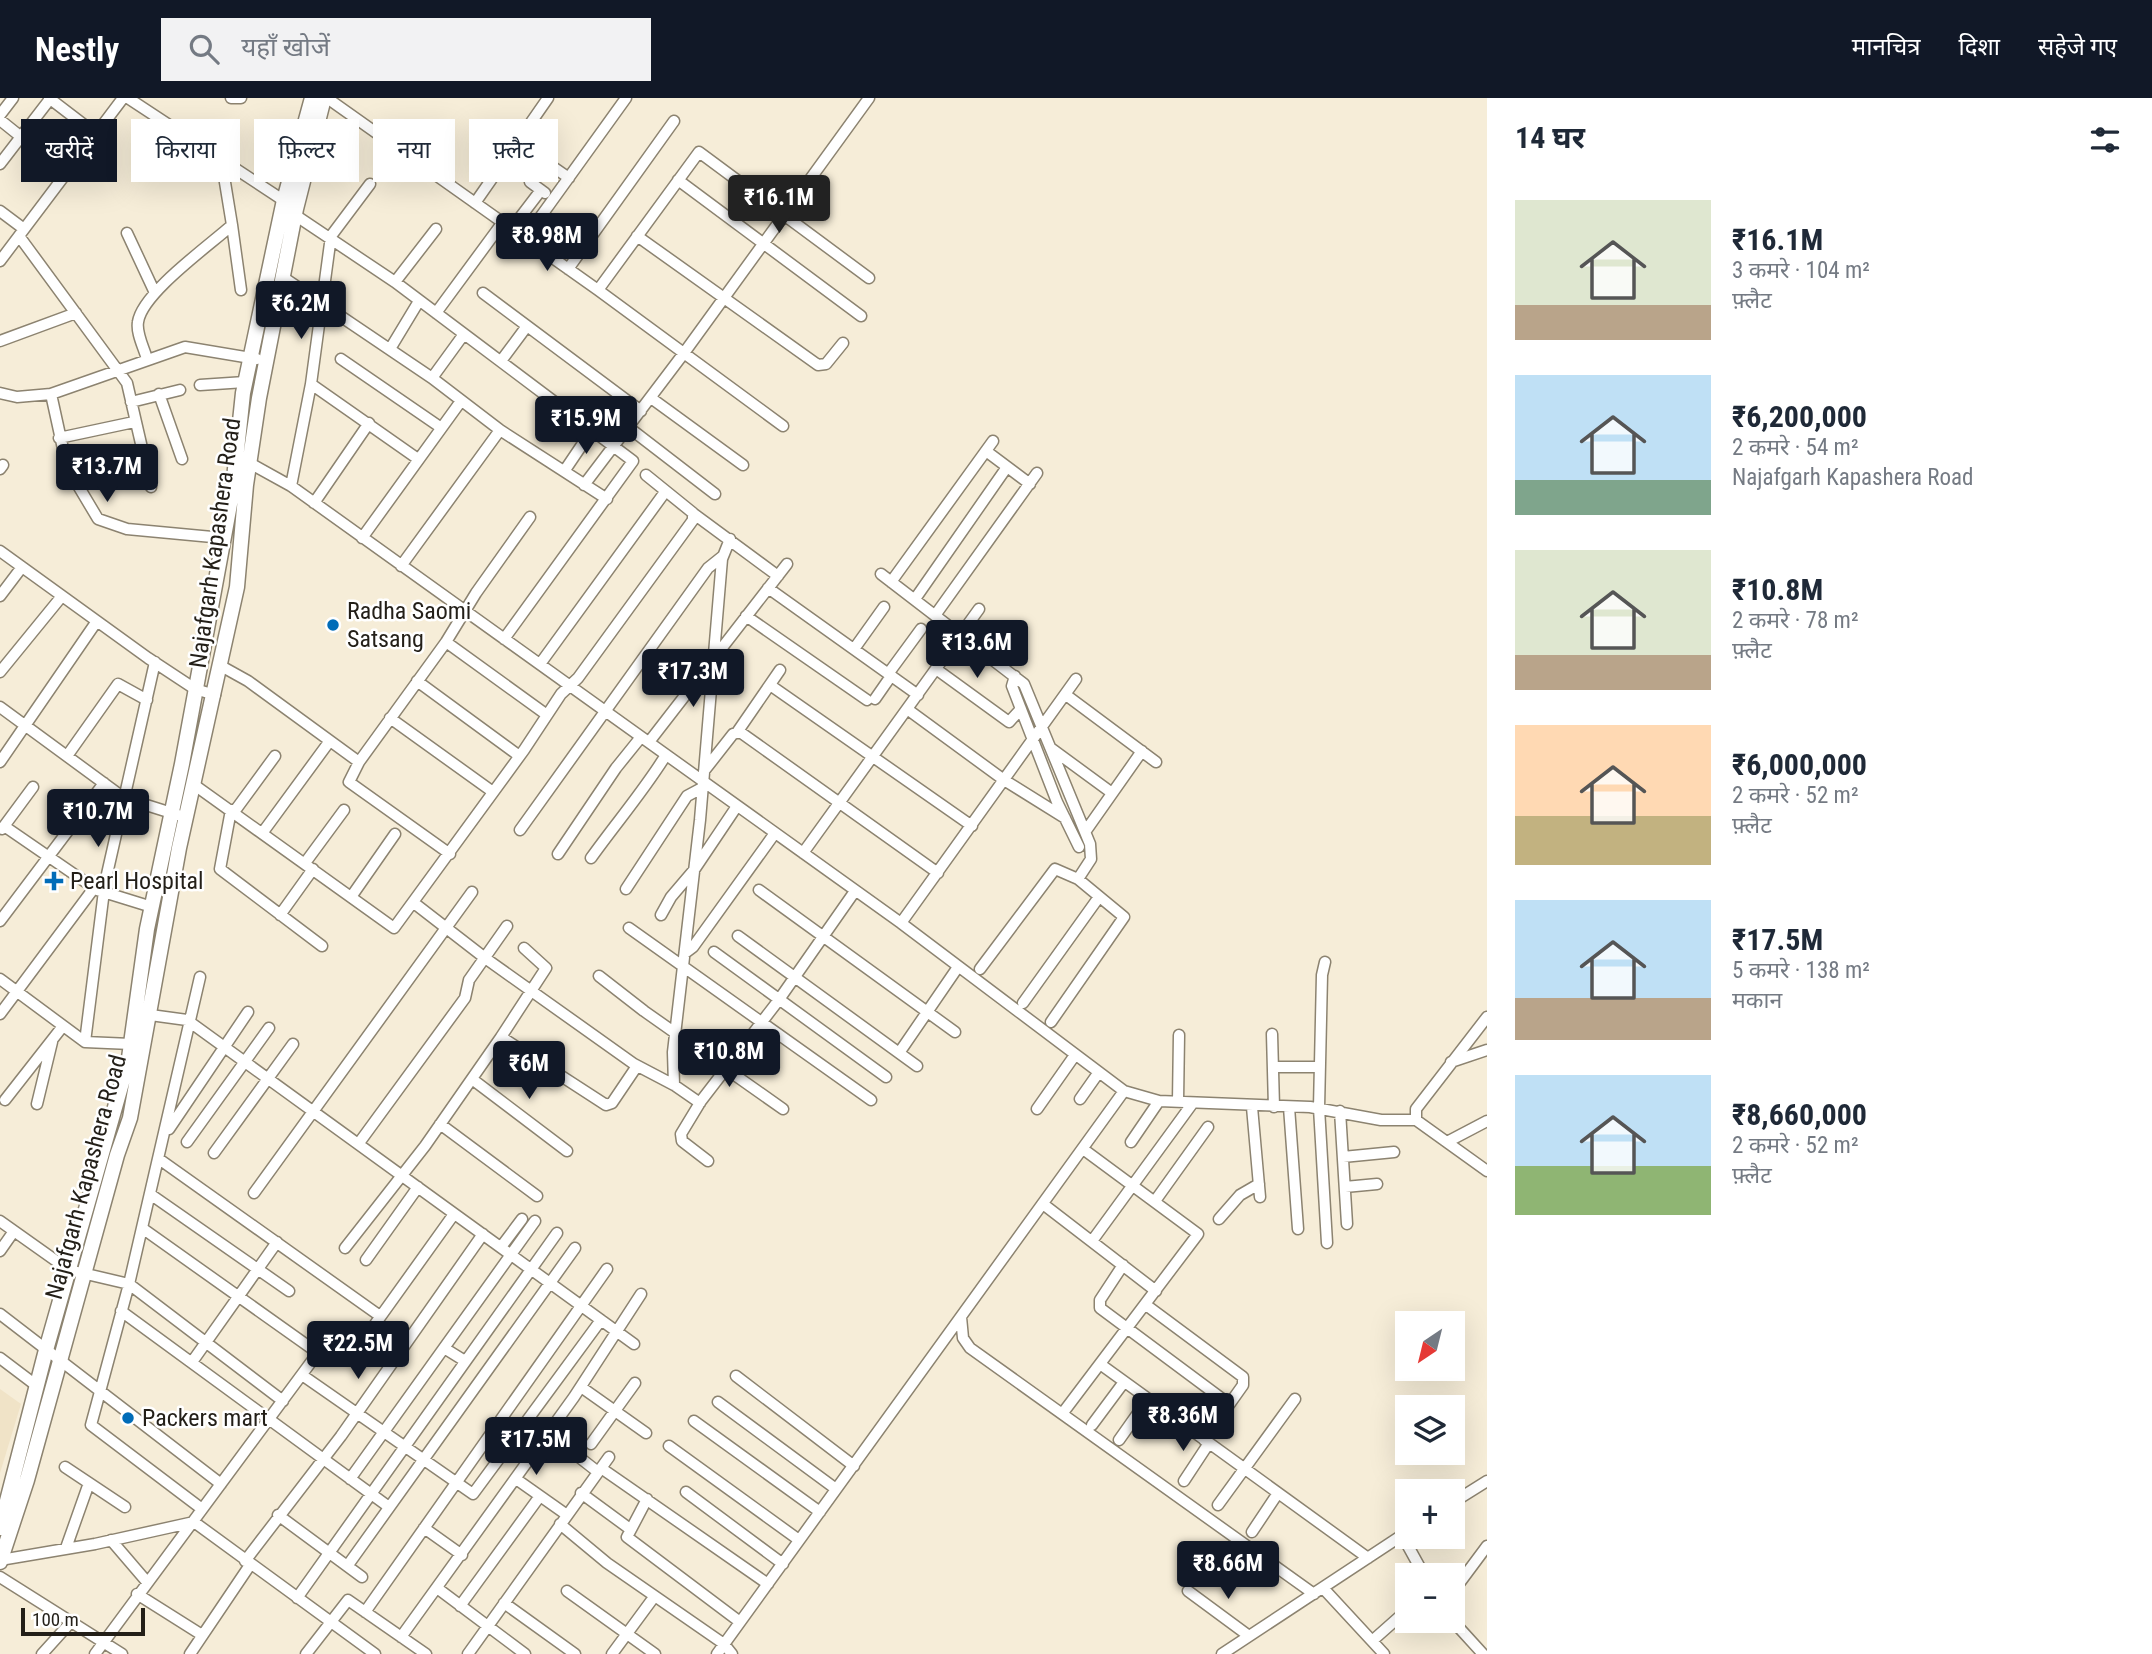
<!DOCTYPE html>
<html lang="hi">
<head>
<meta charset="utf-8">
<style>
  body { margin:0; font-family:"Roboto Condensed","Noto Sans Devanagari",sans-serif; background:#f2f2f3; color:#1f2937; height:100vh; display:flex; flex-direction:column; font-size:26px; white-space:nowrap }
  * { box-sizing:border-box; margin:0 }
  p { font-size:23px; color:#747a83 }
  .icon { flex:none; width:38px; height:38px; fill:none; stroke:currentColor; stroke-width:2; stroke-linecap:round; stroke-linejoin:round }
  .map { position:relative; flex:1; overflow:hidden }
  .panel { display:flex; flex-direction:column; background:#fff; width:665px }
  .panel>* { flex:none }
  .banner { position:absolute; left:21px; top:21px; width:665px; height:63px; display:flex; gap:14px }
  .needle { width:46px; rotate:215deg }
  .controls { position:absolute; left:1395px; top:1213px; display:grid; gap:14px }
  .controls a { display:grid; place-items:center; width:70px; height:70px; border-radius:0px; background:#fff; box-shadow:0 7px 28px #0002; font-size:35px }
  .scale { position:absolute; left:21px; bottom:18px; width:124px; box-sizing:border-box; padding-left:7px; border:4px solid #231f18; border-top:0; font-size:19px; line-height:24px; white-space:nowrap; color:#231f18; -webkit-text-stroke:5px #fff; paint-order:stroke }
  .price { position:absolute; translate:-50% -60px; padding:0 16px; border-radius:7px; background:#111827; color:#fff; font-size:23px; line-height:46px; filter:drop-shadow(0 2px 4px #0008) }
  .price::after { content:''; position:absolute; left:50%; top:42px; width:21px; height:16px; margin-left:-10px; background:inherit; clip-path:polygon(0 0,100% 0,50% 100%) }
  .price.current { background:#222; color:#fff }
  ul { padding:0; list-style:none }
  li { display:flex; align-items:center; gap:21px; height:175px; padding:0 28px }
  li span { display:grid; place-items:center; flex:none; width:196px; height:140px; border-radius:0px; color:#555 }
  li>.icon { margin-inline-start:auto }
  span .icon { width:84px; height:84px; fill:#fffc; stroke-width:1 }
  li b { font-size:30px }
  h2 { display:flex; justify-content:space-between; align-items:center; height:84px; padding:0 28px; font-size:30px }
  .chip { padding:0 24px; border-radius:0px; background:#fff; box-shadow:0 7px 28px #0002; font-size:24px; line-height:63px }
  .chip.current { background:#111827; color:#fff }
  header { display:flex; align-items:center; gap:42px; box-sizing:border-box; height:98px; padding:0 35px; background:#111827; color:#fff }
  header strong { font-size:33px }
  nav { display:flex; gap:38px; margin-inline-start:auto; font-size:24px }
  .search { width:490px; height:63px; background:#f2f2f3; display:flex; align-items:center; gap:18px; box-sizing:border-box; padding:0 24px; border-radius:0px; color:#747a83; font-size:26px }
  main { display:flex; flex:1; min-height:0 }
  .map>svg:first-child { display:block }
</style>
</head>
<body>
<header>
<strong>Nestly</strong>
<div class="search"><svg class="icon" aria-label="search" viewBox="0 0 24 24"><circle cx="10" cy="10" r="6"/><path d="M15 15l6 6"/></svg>यहाँ खोजें</div>
<nav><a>मानचित्र</a><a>दिशा</a><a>सहेजे गए</a></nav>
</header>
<main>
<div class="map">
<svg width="1487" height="1556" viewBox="0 0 1487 1556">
  <rect width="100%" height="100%" fill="#f6edd8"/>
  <!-- built -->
  <path fill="#f0e3c7" d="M0,1291L21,1306L0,1375Z"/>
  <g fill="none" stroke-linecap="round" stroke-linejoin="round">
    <defs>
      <path id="minor" d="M49,0L96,36
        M128,0L289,106
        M231,0H241
        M327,0L598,192L783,328
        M0,17L13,0
        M0,22L66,75
        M517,44L569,80
        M0,66L50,1
        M678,82L861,218
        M530,84L545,95
        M475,105L548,0
        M0,113L24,131
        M289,113L395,184L633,363L504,541
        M232,127L241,192
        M512,130L541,92
        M127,135L155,195
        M19,138L127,285L151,389
        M637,138L818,267L826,266L843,245
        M526,139L626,0
        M0,163L123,0
        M568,171L674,23
        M284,180L432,280L500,332L607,401
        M395,184L436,131
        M598,192L699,54L869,180
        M483,195L641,313
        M436,215L503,124
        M0,243L76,215
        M390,251L419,203
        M147,261C144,250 136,235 138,224C142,195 210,147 232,127L221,60
        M341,261L440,329
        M501,263L527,228
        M432,280L464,236
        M311,286L331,138L370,86
        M200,287L245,284
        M0,295L17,299L51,296L185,249L257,261
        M51,296L67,369L98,421L127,431L223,440
        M159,296L182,361
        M651,300L743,367
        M131,304L180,292
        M628,329L715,396
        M59,340L134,324
        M986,353L1030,386
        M246,363L291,388L901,825L1124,993L1159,1003L1310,1009L1381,1022H1416L1487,1073
        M0,371L3,367
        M565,372L592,332
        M584,387L684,255L869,0
        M291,388L311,286L418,361
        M314,405L369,325
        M694,416L778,478
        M362,440L461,303
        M0,453L148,560L195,591L215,597
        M401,468L500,332
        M881,476L1024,586L1090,746L1091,761L1078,781
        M891,484L993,343
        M768,490L918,597
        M0,498L22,469
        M915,501L1007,369
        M936,516L1037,375
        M746,518L867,602
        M446,544L547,617
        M854,551L884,509
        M540,566L665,394
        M221,568L248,583L359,664L446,544L476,495L530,419
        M936,571L1009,624L1021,611
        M0,574L62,498
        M888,576L921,531
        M1015,578L1012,588L1057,704L1079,749
        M417,583L518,657
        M770,587L972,728
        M1066,597L1156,664
        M875,601L891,578
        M0,609L124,700L178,717
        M907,611L1004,682L1065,720
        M390,620L493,694
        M738,633L780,572
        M649,644L787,466
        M1052,651L1112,695
        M67,658L118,586L147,602
        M0,664L97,523
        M359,664L349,684L450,756
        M704,673L733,636L740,634L938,775
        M193,686L394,830L524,652L561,596L578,580L693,422V415L646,377
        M231,712L220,771L322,848
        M234,714L275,658
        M4,728L97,792L152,809
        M2,731L33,689
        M520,732L708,470L723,458
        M263,734L329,644
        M1085,734L1142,653
        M803,755L979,511
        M558,756L616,670L641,639
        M591,760C616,725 643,694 666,657
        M305,765L344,712
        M626,791L687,698L702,690
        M759,792L955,934
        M351,799L395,736
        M414,805L485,860L634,966L674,987L700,1005
        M280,817L313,771
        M661,817L671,799L694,772L737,708
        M0,823L104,685
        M901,825L1076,581
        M629,830L871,1002
        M738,838L917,968
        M714,854L886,979
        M685,855L693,849L775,735
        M1325,864L1322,877L1319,1010L1327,1145
        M980,871L1055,771L1078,781L1124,819L1051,924
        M599,878L644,913L783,1011
        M200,879L129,1186L91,1327L202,1411
        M0,881L85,944L131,946
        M1023,905L1099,799
        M0,916L94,790
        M143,916L187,922L634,1246
        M1272,936L1274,1009
        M501,939L546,870L524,850
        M85,944L105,785L155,564
        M899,955L958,869
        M1451,964L1487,952
        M1273,969H1320
        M472,981L567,1053
        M674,987L673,954L700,722L722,461L730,441
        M1080,1001L1099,974
        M5,1002L63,928
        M1178,1003L1179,937
        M37,1006L52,944
        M1252,1009L1260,1099
        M1289,1009L1298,1131
        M1037,1011L1075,957
        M1340,1013L1347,1126
        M1416,1022V1011L1487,919
        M440,1026L537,1098
        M169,1031L248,914
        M187,1044L269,930
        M1131,1044L1159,1003
        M1447,1044L1487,1023
        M359,1045L465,900L469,882L507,828
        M214,1055L293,946
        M1343,1059L1394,1054
        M159,1061L380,1218
        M708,1063L682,1043L681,1036L701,1003L778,903L855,793
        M1345,1089L1377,1086
        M254,1095L472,794
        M150,1096L289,1193
        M1155,1103L1208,1029
        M1043,1106L1156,1193
        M1219,1121L1240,1097L1259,1086
        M0,1123L69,1172L129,1186L283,1303
        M142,1130L318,1255
        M1092,1143L1192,1006
        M501,1149L522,1121
        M345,1150L425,1048L501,939L606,1007L612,1005L637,968
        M0,1153L14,1133
        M366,1162L418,1089
        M1123,1167L1100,1202V1210L1229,1306
        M1146,1207L1243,1279V1287L1204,1342
        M121,1213L389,1409
        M0,1216L221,1386
        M961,1219L963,1240L970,1250L1314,1496
        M444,1250L465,1263
        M0,1260L37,1288
        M192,1264L277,1144
        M1100,1266L1368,1460
        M302,1277L473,1396L601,1222
        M736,1278L854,1368
        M581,1289L646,1335
        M718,1304L836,1391
        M1065,1312L1198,1136L1083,1051
        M694,1323L820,1414
        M1092,1327L1124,1284
        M1119,1342L1148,1301
        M591,1346L635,1285
        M669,1348L799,1442
        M566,1349L598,1374
        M65,1369L125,1409
        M601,1370L768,1486
        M350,1381L535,1123
        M516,1381L567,1417
        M1184,1383L1209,1345
        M686,1394L783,1466
        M581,1395L630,1431
        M647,1401L627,1439L740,1524
        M1452,1405L1487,1383
        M1218,1407L1295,1301
        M278,1417L362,1479
        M560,1426L607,1465L724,1546L732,1556
        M424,1430L462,1457
        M1252,1434L1278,1395
        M1402,1437L1424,1477
        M111,1442L147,1484
        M66,1450L89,1385
        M0,1462L95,1446L194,1424L375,1556
        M245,1463L341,1338L483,1136
        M348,1467L575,1150
        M0,1479L122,1556
        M437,1490L525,1556
        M1323,1490L1384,1556
        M567,1493L655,1556
        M1188,1493L1249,1538
        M1452,1495L1487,1448
        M137,1496L202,1537
        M297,1500L557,1135
        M504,1505L575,1556
        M460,1508L540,1398
        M365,1514L607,1171
        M1452,1522L1483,1556
        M401,1539L574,1299L641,1196
        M1372,1543L1407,1512
        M42,1556L71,1524
        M95,1556L334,1233L338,1232L359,1245L363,1243L454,1116
        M190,1556L250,1467
        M306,1556L348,1502L426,1556
        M468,1556L609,1359
        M612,1556L654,1499
        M717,1556L1124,993
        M1222,1556L1407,1434"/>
      <path id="major" d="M0,1430L46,1252L129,960L147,831L182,666L233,390L243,295L284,102L312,0
        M0,1464L27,1382L117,1057L130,1020L179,750L237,489L246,387L259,300L296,111L324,0"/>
    </defs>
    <!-- minor casing -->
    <use href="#minor" stroke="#8c8370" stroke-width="13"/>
    <!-- major casing -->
    <use href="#major" stroke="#8c8370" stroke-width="17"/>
    <!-- minor -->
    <use href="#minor" stroke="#fff" stroke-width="10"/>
    <!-- major -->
    <use href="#major" stroke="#fff" stroke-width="14"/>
  </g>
  <!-- markers -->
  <g fill="#016cb8" stroke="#fff" stroke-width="2.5">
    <circle cx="333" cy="527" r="7"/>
    <path d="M50.5 772.5h7v7h7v7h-7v7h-7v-7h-7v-7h7z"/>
    <circle cx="128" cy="1320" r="7"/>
  </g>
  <g text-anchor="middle" stroke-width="5" stroke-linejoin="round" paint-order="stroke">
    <!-- street labels -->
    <g font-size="24" fill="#231f18" stroke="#fff">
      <text transform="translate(215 445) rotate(-82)" y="8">Najafgarh Kapashera Road</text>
      <text transform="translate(86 1079) rotate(-75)" y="8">Najafgarh Kapashera Road</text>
    </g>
    <!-- poi labels -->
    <g font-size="24" fill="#231f18" stroke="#fff" text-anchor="start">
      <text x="347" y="521">Radha Saomi<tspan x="347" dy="28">Satsang</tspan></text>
      <text x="70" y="791">Pearl Hospital</text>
      <text x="142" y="1328">Packers mart</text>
    </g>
  </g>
</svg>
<div class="controls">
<a><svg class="needle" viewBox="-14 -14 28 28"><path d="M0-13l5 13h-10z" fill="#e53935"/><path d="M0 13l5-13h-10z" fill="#747a83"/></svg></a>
<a><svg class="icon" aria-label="layers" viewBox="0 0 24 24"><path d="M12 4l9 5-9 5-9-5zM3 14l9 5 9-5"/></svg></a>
<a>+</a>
<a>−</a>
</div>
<div class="scale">100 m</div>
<b class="price current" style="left:779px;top:137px">₹16.1M</b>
<b class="price" style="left:547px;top:175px">₹8.98M</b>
<b class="price" style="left:301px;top:243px">₹6.2M</b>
<b class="price" style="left:586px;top:358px">₹15.9M</b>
<b class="price" style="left:107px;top:406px">₹13.7M</b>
<b class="price" style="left:977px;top:582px">₹13.6M</b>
<b class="price" style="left:693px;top:611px">₹17.3M</b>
<b class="price" style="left:98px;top:751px">₹10.7M</b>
<b class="price" style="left:729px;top:991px">₹10.8M</b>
<b class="price" style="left:529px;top:1003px">₹6M</b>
<b class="price" style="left:358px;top:1283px">₹22.5M</b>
<b class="price" style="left:1183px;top:1355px">₹8.36M</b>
<b class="price" style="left:536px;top:1379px">₹17.5M</b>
<b class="price" style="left:1228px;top:1503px">₹8.66M</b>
<div class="banner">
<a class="chip current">खरीदें</a>
<a class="chip">किराया</a>
<a class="chip">फ़िल्टर</a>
<a class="chip">नया</a>
<a class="chip">फ़्लैट</a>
</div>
</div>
<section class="panel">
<h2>14 घर<svg class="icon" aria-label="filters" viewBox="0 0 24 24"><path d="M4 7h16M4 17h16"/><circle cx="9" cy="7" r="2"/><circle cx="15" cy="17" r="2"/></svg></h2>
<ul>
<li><span style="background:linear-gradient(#dfe7d0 75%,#b9a48a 0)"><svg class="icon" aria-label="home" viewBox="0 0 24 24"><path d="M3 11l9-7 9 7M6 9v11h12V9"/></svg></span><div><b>₹16.1M</b><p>3 कमरे · 104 m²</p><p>फ़्लैट</p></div></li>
<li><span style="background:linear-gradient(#bfe0f5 75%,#7fa58c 0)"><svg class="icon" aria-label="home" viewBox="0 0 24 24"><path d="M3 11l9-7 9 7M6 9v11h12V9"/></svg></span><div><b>₹6,200,000</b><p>2 कमरे · 54 m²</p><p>Najafgarh Kapashera Road</p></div></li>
<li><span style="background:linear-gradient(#dfe7d0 75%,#b9a48a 0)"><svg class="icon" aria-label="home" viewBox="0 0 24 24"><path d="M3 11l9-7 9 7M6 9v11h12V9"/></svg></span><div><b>₹10.8M</b><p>2 कमरे · 78 m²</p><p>फ़्लैट</p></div></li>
<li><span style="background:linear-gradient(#ffd9b3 65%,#c2b280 0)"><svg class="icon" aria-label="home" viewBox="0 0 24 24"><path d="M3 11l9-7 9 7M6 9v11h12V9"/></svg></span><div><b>₹6,000,000</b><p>2 कमरे · 52 m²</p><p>फ़्लैट</p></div></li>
<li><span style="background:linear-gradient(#bfe0f5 70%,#b9a48a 0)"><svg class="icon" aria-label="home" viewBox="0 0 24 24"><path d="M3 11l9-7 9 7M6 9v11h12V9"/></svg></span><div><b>₹17.5M</b><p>5 कमरे · 138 m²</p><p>मकान</p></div></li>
<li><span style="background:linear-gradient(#bfe0f5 65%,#8fb573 0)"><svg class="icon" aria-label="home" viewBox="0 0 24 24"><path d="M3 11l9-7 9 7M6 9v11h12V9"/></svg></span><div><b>₹8,660,000</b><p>2 कमरे · 52 m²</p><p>फ़्लैट</p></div></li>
</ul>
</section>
</main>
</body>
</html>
